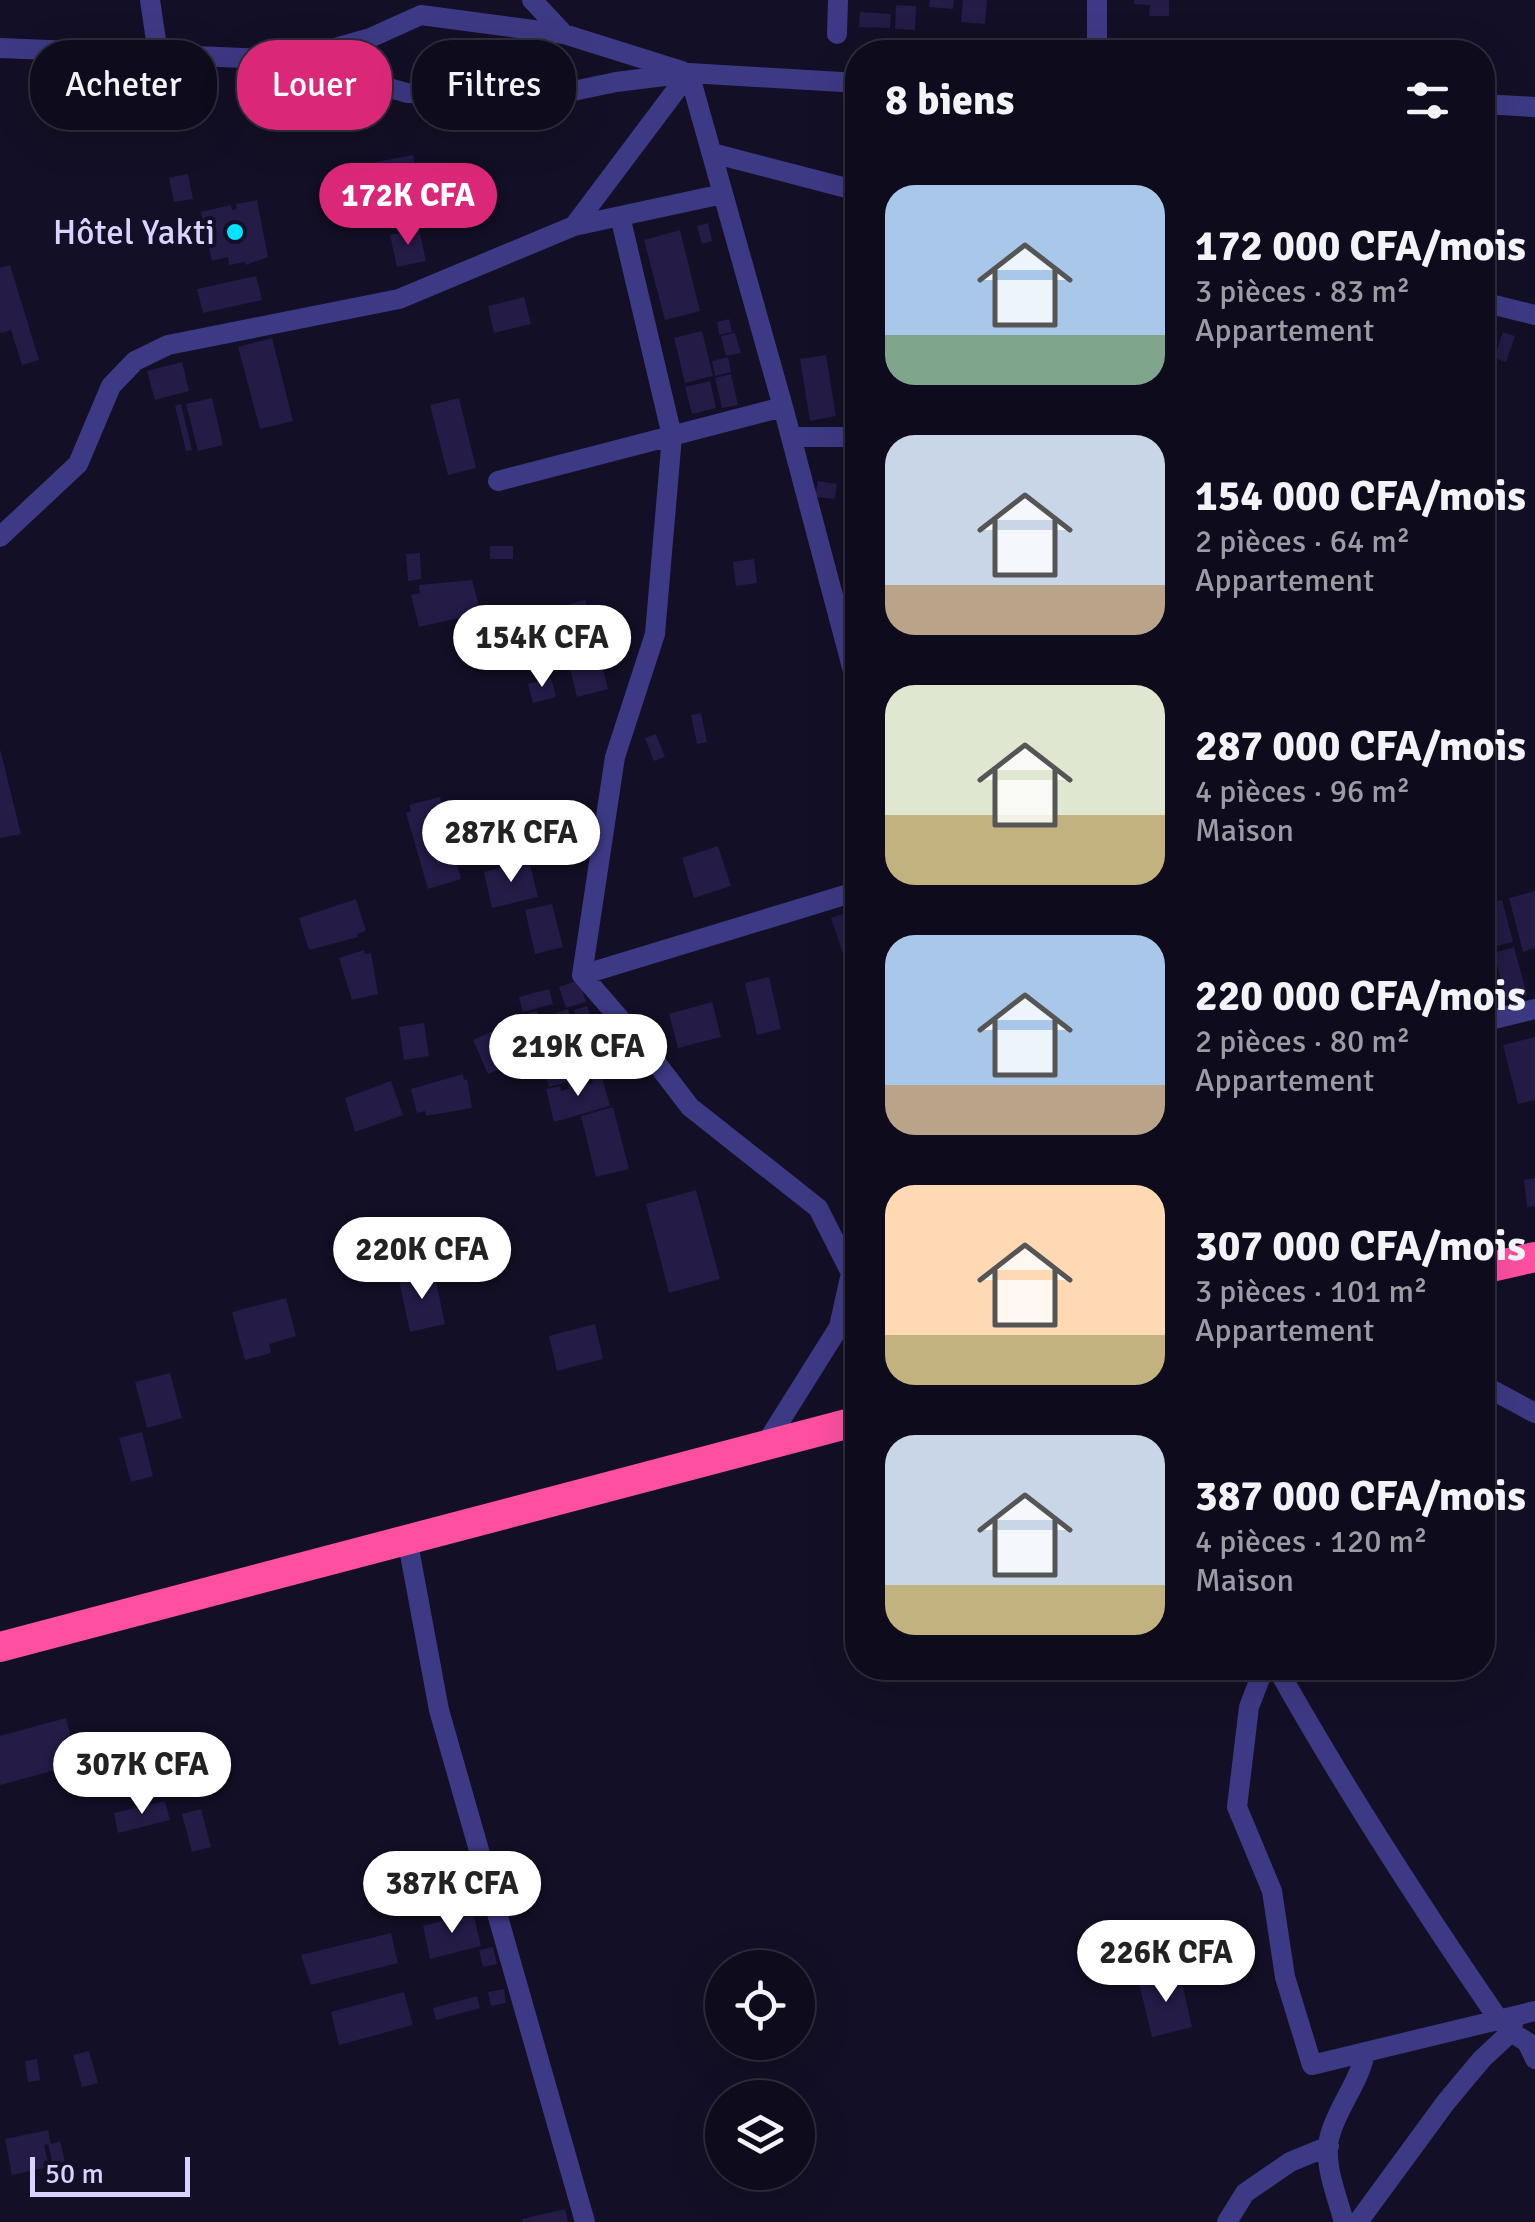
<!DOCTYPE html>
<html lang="fr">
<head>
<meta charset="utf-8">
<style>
  body { margin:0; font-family:Signika,sans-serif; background:#171425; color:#f1f3f6; height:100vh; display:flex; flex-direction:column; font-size:38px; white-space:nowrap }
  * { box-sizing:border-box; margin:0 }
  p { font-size:32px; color:#9b9ba3 }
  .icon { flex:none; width:55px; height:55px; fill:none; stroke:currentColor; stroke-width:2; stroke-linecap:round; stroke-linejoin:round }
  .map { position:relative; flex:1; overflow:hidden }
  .details { position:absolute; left:845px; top:40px; width:650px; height:1640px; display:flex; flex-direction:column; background:#0e0b1c; border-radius:40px; box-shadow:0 10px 40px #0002,0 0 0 2px #2e2b3b }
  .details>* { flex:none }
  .top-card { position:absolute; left:30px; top:40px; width:665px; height:90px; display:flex; gap:20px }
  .tools { position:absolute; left:705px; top:1950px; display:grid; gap:20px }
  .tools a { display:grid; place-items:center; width:110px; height:110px; border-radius:50%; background:#0e0b1c; box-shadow:0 10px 40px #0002,0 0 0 2px #2e2b3b; font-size:50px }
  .scale { position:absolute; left:30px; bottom:25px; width:160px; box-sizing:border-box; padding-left:10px; border:5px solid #d9d4ff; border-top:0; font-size:28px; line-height:35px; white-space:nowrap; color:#d9d4ff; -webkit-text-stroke:8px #130f26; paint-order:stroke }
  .price { position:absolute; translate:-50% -85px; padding:0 22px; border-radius:35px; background:#fff; color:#222; font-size:32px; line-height:65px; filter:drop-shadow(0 2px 5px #0008) }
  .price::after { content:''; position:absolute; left:50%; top:60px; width:30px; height:22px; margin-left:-15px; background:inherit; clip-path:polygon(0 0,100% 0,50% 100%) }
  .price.active { background:#db2777; color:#fff }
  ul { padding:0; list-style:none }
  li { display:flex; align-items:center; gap:30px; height:250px; padding:0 40px }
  li span { display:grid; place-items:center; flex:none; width:280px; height:200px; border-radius:30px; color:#555 }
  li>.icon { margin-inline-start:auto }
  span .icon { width:120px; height:120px; fill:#fffc; stroke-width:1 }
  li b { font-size:42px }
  h2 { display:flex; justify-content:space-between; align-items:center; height:120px; padding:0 40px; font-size:42px }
  .pill { padding:0 35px; border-radius:40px; background:#0e0b1c; box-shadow:0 10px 40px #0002,0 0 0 2px #2e2b3b; font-size:35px; line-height:90px }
  .pill.active { background:#db2777; color:#fff }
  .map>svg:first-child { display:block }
</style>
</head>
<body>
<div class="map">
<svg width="1535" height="2222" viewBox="0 0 1535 2222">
  <rect width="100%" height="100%" fill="#130f26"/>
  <!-- building -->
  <path fill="#241b47" d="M930,0H954L953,9L929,7Z
    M963,0H987L985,24L961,22Z
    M1134,0H1169V16H1149L1150,5L1134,4Z
    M896,5L916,6L915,30L895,29Z
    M860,12L891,14L890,28L859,27Z
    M413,155L416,171L401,174L402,179L381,184L376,162Z
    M188,174L193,199L174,202L169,178Z
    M257,200L268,257L246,265L245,262L229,265L228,257L212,261L201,212L231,205L232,210L237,209L236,204Z
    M708,223L712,241L702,244L697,226Z
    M419,229L426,261L397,267L390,235Z
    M680,230L700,311L665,320L644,240Z
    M10,265L39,360L22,365L11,330L1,333L0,331V268Z
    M256,276L262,300L203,313L197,289Z
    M524,297L531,324L494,333L488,306Z
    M729,319L732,332L719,335L717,322Z
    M702,331L713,376L685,383L674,338Z
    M1503,332L1515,336L1506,362L1494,358Z
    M735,333L741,353L726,356L721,336Z
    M272,338L293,421L260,429L238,347Z
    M826,355L836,416L810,421L800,359Z
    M728,357L731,372L715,376L712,361Z
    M182,362L189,391L155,400L147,371Z
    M731,374L738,405L722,408L715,378Z
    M710,381L716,408L692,414L685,387Z
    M212,398L223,445L198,451L186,404Z
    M459,398L476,468L448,475L430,405Z
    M181,404L192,450L186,451L175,406Z
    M848,479L858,480V497L847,496Z
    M818,481L837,484L835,499L815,497Z
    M490,546H513V559H490Z
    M420,553L421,579L408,581L406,554Z
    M754,559L757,583L736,586L733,562Z
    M472,580L481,613L419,627L411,595L420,593L419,585Z
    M585,600L608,689L577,697L555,608Z
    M515,618L522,649L495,655L486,626Z
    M546,634L549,649L536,653L532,637Z
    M551,678L556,697L533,703L528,684Z
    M701,713L707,742L697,744L691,715Z
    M656,734L665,757L654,761L645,738Z
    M0,749L21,834L0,838Z
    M440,797L461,879L428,889L406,813L411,811L409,805Z
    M718,846L731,886L694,898L682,858Z
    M529,861L538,897L492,908L484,872Z
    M1535,891V948L1523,952L1509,898Z
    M356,899L366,931L357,934L358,937L309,950L299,918Z
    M1502,900L1513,942L1492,947L1482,905Z
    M552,904L563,947L535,954L525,910Z
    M854,910L858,922V962L847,965L831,918Z
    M1514,947L1527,995L1506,1000L1494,953Z
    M364,950L365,954L371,953L378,994L352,1000L339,958Z
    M769,977L781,1029L757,1035L745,983Z
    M858,979V1010H857L847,982Z
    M579,980L586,1002L566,1008L559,987Z
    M549,989L553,1004L523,1012L519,997Z
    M712,1002L721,1037L678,1048L669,1014Z
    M587,1006L600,1057L592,1059L596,1074L549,1087L546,1077L554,1075L552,1070L568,1066L561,1041L575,1038L582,1062L588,1061L574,1010Z
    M568,1009L575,1034L563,1038L556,1013Z
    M537,1011L549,1057L536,1061L524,1015Z
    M424,1023L429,1056L404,1060L399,1027Z
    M512,1023L527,1057L488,1074L473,1040Z
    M1535,1037V1100L1518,1104L1503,1045Z
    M463,1074L464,1080L467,1079L472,1108L426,1116L425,1111L417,1113L411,1089Z
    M601,1074L610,1106L554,1122L546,1089L560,1086L561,1091L569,1089L567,1083L582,1080L583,1085L593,1083L591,1077Z
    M391,1081L403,1115L355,1132L345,1098Z
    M613,1107L629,1169L596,1177L581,1116Z
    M1535,1178V1206L1527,1207L1524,1180Z
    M696,1190L720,1279L669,1293L646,1204Z
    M434,1272L445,1324L410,1332L399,1280Z
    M286,1298L296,1336L269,1344L271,1353L245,1360L232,1312Z
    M595,1324L603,1359L557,1371L549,1336Z
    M170,1373L182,1418L147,1428L135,1382Z
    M142,1432L153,1476L131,1482L119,1438Z
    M66,1718L78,1764L0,1785V1736Z
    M165,1801L170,1820L118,1833L114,1813Z
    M201,1809L211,1847L192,1852L182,1814Z
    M473,1913L481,1946L430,1959L423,1926Z
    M391,1933L398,1963L311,1985L301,1955Z
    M493,1947L497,1964L483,1967L479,1950Z
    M1180,1974L1192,2027L1152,2037L1139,1983Z
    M504,1989L506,2003L491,2006L488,1992Z
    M404,1992L413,2025L339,2045L331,2012Z
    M477,1996L480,2008L436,2020L433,2008Z
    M89,2051L98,2083L82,2087L73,2055Z
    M37,2059L40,2080L28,2082L25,2061Z
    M48,2130L51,2144L60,2141L66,2166L54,2169L48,2144L44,2145L49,2167L12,2175L5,2139Z
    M565,2209L568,2222H523L522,2219Z"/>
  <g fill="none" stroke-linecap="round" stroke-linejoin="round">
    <!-- minor -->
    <path stroke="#3d3a85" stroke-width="20" d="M150,0L158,54
      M532,0L564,34
      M837,34L838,0
      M0,48L292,60L407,93L545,97L616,82L689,73L858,83
      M1097,52V0
      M292,60L370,38L421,15L564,34L682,71
      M689,73L783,407L858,690
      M1482,104L1535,107
      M712,153L858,191
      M620,216L672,436L655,634L615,757L582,975L641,1043L690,1107L818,1208L851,1273L839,1327L765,1445
      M574,226L723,194
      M1482,302L1535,315
      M791,437H858
      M498,481L783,407
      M0,537L78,464L111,386L135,361L168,345L399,299L574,226L689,73
      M582,975L858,891
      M1482,1022L1535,1009
      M1483,1385L1535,1413
      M407,1538L439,1710L585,2222
      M1264,1668L1249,1707L1237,1807L1272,1891L1285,1977L1312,2065L1535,2011
      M1277,1668C1345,1789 1420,1905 1499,2020
      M1511,2032L1527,2042L1535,2059
      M1227,2222L1245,2193L1290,2162L1329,2146
      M1344,2222C1337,2196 1322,2161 1330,2135C1338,2106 1359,2083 1365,2053
      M1358,2222L1446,2102L1482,2059L1511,2032L1515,2016"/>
    <!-- highway -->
    <path stroke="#ff4fa3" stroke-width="30" d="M1482,1269L1535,1257
      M0,1647L858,1421"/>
  </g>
  <!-- markers -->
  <circle fill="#00e5ff" stroke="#130f26" stroke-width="4" cx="235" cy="232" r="10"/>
  <g text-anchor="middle" stroke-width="8" stroke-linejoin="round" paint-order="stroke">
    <!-- poi labels -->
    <g font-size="35" fill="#d9d4ff" stroke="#130f26" text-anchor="end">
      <text x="215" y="244">Hôtel Yakti</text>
    </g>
  </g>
</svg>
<div class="tools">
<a><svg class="icon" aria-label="locate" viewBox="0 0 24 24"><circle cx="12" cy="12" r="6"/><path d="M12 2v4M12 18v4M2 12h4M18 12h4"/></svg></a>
<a><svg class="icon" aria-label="layers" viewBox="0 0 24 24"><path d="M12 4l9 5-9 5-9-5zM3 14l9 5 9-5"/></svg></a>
</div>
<div class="scale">50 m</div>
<b class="price active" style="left:408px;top:248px">172K CFA</b>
<b class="price" style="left:542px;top:690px">154K CFA</b>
<b class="price" style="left:511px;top:885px">287K CFA</b>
<b class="price" style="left:578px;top:1099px">219K CFA</b>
<b class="price" style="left:422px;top:1302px">220K CFA</b>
<b class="price" style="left:142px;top:1817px">307K CFA</b>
<b class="price" style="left:452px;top:1936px">387K CFA</b>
<b class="price" style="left:1166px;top:2005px">226K CFA</b>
<div class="top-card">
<a class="pill">Acheter</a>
<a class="pill active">Louer</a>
<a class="pill">Filtres</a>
</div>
<section class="details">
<h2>8 biens<svg class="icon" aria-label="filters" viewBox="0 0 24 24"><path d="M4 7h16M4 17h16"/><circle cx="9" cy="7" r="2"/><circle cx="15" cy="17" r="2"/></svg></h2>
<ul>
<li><span style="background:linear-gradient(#a9c7e8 75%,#7fa58c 0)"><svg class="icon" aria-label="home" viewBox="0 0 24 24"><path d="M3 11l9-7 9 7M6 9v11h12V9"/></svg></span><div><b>172 000 CFA/mois</b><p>3 pièces · 83 m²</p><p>Appartement</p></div></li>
<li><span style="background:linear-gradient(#c9d6e8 75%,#b9a48a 0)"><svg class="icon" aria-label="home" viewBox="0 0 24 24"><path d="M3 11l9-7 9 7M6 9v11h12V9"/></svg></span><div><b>154 000 CFA/mois</b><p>2 pièces · 64 m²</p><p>Appartement</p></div></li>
<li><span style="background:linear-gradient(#dfe7d0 65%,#c2b280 0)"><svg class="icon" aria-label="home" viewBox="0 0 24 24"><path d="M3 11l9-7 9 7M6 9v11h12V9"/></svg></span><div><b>287 000 CFA/mois</b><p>4 pièces · 96 m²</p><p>Maison</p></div></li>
<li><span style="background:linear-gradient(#a9c7e8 75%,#b9a48a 0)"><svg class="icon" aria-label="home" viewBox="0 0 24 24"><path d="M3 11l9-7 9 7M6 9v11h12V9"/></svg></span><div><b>220 000 CFA/mois</b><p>2 pièces · 80 m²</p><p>Appartement</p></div></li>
<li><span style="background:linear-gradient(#ffd9b3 75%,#c2b280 0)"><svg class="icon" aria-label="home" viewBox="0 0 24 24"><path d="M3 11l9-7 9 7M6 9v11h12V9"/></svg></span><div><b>307 000 CFA/mois</b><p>3 pièces · 101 m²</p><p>Appartement</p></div></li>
<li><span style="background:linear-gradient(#c9d6e8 75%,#c2b280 0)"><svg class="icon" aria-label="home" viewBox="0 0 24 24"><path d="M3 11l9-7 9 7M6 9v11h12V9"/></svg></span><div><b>387 000 CFA/mois</b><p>4 pièces · 120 m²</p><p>Maison</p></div></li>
</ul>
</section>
</div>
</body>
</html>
